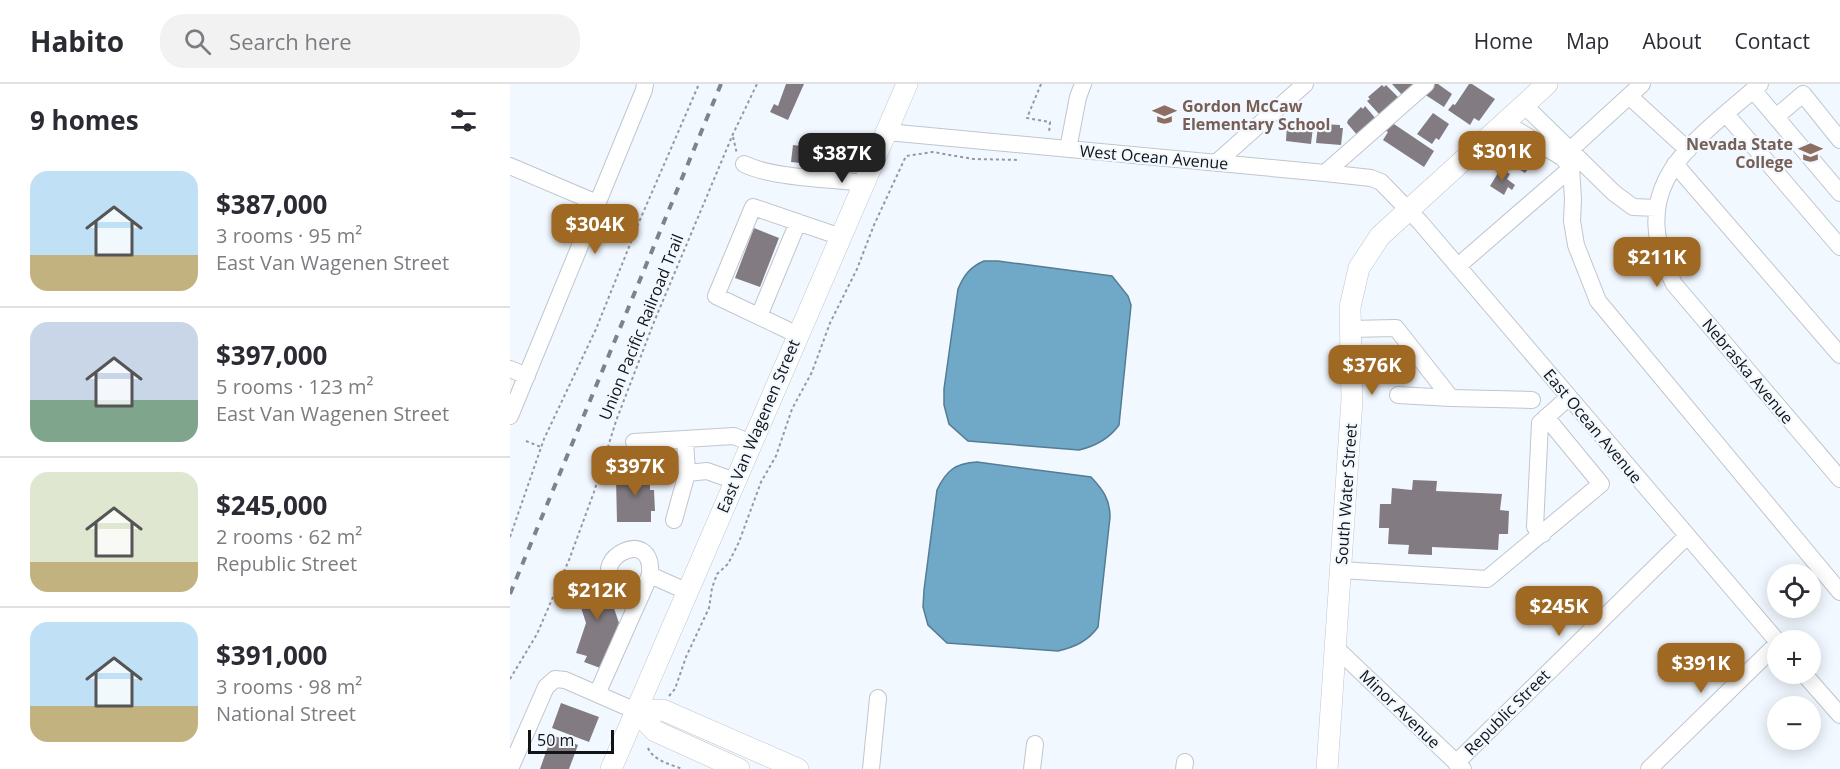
<!DOCTYPE html>
<html lang="en">
<head>
<meta charset="utf-8">
<style>
  body { margin:0; font-family:"Open Sans",sans-serif; background:#f2f2f3; color:#2b2b33; height:100vh; display:flex; flex-direction:column; font-size:22px; white-space:nowrap }
  * { box-sizing:border-box; margin:0 }
  p { font-size:20px; color:#7c7c81 }
  .icon { flex:none; width:33px; height:33px; fill:none; stroke:currentColor; stroke-width:2; stroke-linecap:round; stroke-linejoin:round }
  .map { position:relative; flex:1; overflow:hidden }
  .side { display:flex; flex-direction:column; background:#fff; width:510px }
  .side>* { flex:none }
  .fabs { position:absolute; left:1257px; top:480px; display:grid; gap:12px }
  .fabs a { display:grid; place-items:center; width:54px; height:54px; border-radius:50%; background:#fff; box-shadow:0 3px 15px #0003; font-size:30px }
  .scale { position:absolute; left:18px; bottom:15px; width:86px; box-sizing:border-box; padding-left:6px; border:3px solid #111315; border-top:0; font-size:16px; line-height:21px; white-space:nowrap; color:#111315; -webkit-text-stroke:4px #f2f8ff; paint-order:stroke }
  .price { position:absolute; translate:-50% -51px; padding:0 14px; border-radius:12px; background:#9f6923; color:#fff; font-size:20px; line-height:39px; filter:drop-shadow(0 2px 3px #0008) }
  .price::after { content:''; position:absolute; left:50%; top:36px; width:18px; height:14px; margin-left:-9px; background:inherit; clip-path:polygon(0 0,100% 0,50% 100%) }
  .price.active { background:#222; color:#fff }
  ul { padding:0; list-style:none }
  li { display:flex; align-items:center; gap:18px; height:150px; padding:0 30px }
  li+li { border-top:2px solid #e1e1e2 }
  li span { display:grid; place-items:center; flex:none; width:168px; height:120px; border-radius:18px; color:#555 }
  li>.icon { margin-inline-start:auto }
  span .icon { width:72px; height:72px; fill:#fffc; stroke-width:1 }
  li b { font-size:26px }
  h2 { display:flex; justify-content:space-between; align-items:center; height:72px; padding:0 30px; font-size:26px }
  header { display:flex; align-items:center; gap:36px; box-sizing:border-box; height:84px; padding:0 30px; background:#fff; border-bottom:2px solid #e1e1e2 }
  header strong { font-size:28px }
  nav { display:flex; gap:33px; margin-inline-start:auto; font-size:21px }
  .search { width:420px; height:54px; background:#f2f2f3; display:flex; align-items:center; gap:15px; box-sizing:border-box; padding:0 21px; border-radius:24px; color:#7c7c81; font-size:22px }
  main { display:flex; flex:1; min-height:0 }
  .map>svg:first-child { display:block }
</style>
</head>
<body>
<header>
<strong>Habito</strong>
<div class="search"><svg class="icon" aria-label="search" viewBox="0 0 24 24"><circle cx="10" cy="10" r="6"/><path d="M15 15l6 6"/></svg>Search here</div>
<nav><a>Home</a><a>Map</a><a>About</a><a>Contact</a></nav>
</header>
<main>
<section class="side">
<h2>9 homes<svg class="icon" aria-label="filters" viewBox="0 0 24 24"><path d="M4 7h16M4 17h16"/><circle cx="9" cy="7" r="2"/><circle cx="15" cy="17" r="2"/></svg></h2>
<ul>
<li><span style="background:linear-gradient(#bfe0f5 70%,#c2b280 0)"><svg class="icon" aria-label="home" viewBox="0 0 24 24"><path d="M3 11l9-7 9 7M6 9v11h12V9"/></svg></span><div><b>$387,000</b><p>3 rooms · 95 m²</p><p>East Van Wagenen Street</p></div></li>
<li><span style="background:linear-gradient(#c9d6e8 65%,#7fa58c 0)"><svg class="icon" aria-label="home" viewBox="0 0 24 24"><path d="M3 11l9-7 9 7M6 9v11h12V9"/></svg></span><div><b>$397,000</b><p>5 rooms · 123 m²</p><p>East Van Wagenen Street</p></div></li>
<li><span style="background:linear-gradient(#dfe7d0 75%,#c2b280 0)"><svg class="icon" aria-label="home" viewBox="0 0 24 24"><path d="M3 11l9-7 9 7M6 9v11h12V9"/></svg></span><div><b>$245,000</b><p>2 rooms · 62 m²</p><p>Republic Street</p></div></li>
<li><span style="background:linear-gradient(#bfe0f5 70%,#c2b280 0)"><svg class="icon" aria-label="home" viewBox="0 0 24 24"><path d="M3 11l9-7 9 7M6 9v11h12V9"/></svg></span><div><b>$391,000</b><p>3 rooms · 98 m²</p><p>National Street</p></div></li>
</ul>
</section>
<div class="map">
<svg width="1330" height="685" viewBox="0 0 1330 685">
  <rect width="100%" height="100%" fill="#f2f8ff"/>
  <!-- water -->
  <path fill="#70a9c8" stroke="#547c92" stroke-width="1.5" d="M474,177H488L602,192L618,212L621,221L609,341C599,355 586,362 569,366L458,357L439,340L434,321V305L448,205C454,191 460,183 474,177Z
    M467,378L581,393C593,406 600,415 600,433L588,543C578,557 565,563 548,567L437,559L418,541L413,523L414,506L427,406C436,387 445,379 467,378Z"/>
  <!-- building -->
  <path fill="#827c82" d="M276,0H294L278,36L260,28L264,20L268,22Z
    M882,0H906L893,12Z
    M922,0H928L942,10L934,23L914,10Z
    M959,0H962L985,15L969,37L964,34L960,41L938,26L943,20L945,21Z
    M872,1L874,3L876,1L888,13L869,30L857,17L860,15L858,13Z
    M855,22L867,36L848,52L837,39L838,36L851,23L853,25Z
    M923,29L939,40L929,56L926,54L922,60L907,50Z
    M878,36L924,67L914,83L873,56L878,48L873,45Z
    M782,39L800,41L799,43H803L801,60L776,57L777,41H781Z
    M812,40L830,41V44H833L831,61L806,59L808,41Z
    M1024,59L1038,67L1030,79L1025,76L1015,89L999,79L1011,63L1018,68Z
    M283,61L326,66L324,84L308,82V84H300V80L281,78Z
    M991,84L1000,90L997,95L1005,101L1002,106L998,103L994,111L980,102Z
    M244,144L269,154L250,203L225,194Z
    M140,386V406H144L145,427H141V438H107L106,394H110V387Z
    M903,396L927,397L926,407L992,410L990,426L999,427L998,450H989L988,466L922,463V471L898,470L899,461L878,460L879,444H869L870,420H881L882,404L902,406Z
    M92,489L109,539L93,585L74,578L77,572L66,569L76,539L65,505L73,502L76,494Z
    M51,619L89,633L79,658L42,644Z
    M42,651L68,661L59,685H30Z"/>
  <g fill="none" stroke-linecap="round" stroke-linejoin="round">
    <defs>
      <path id="minor" d="M1250,0C1182,60 1113,100 1164,200L1330,395
        M1243,6L1330,109
        M1119,12L1178,66
        M1013,20L1104,109L1123,123L1147,124
        M1216,30L1330,163
        M1266,33L1293,10L1330,56
        M994,38L1053,74L1061,84
        M377,48L815,89L861,94L871,98L910,138L1268,558
        M558,65L568,13L573,0
        M1060,66L1132,0
        M706,79L795,0
        M234,80C262,94 321,95 354,99
        M1165,80L1330,271
        M0,82L87,119
        M815,89L916,0
        M948,182L1061,84L1063,115L1062,137L1066,161L1088,217L1330,508
        M249,232L288,138
        M840,245L886,244L941,314L1022,316
        M288,251L206,212L243,123L331,153
        M0,285L17,292
        M888,311L941,314
        M0,332L134,6L135,0
        M124,358L224,352L241,359
        M177,389L197,387L225,397
        M164,436L177,389L175,356
        M1033,450L1025,443L1030,339L1059,313
        M831,486L977,495L1091,400L1036,333
        M140,491L176,507
        M826,564L953,685
        M1294,590L1330,631
        M87,610L140,491C144,440 79,476 105,499C112,505 123,508 131,512
        M946,679L1177,452
        M0,685L36,603L45,595L55,596L126,627
        M361,685L368,614
        M522,685L525,660
        M674,685L675,678
        M1139,685L1268,559"/>
      <path id="major" d="M126,627L153,626L288,685
        M126,627L145,647L229,685
        M101,685L397,0
        M817,685L842,315L840,223L849,184L870,152L1037,0"/>
    </defs>
    <!-- minor casing -->
    <use href="#minor" stroke="#c0c6cc" stroke-width="18"/>
    <!-- major casing -->
    <use href="#major" stroke="#c0c6cc" stroke-width="22"/>
    <!-- path -->
    <path stroke="#94999e" stroke-width="2" stroke-dasharray="3 3" stroke-linecap="butt" d="M531,0L517,34L540,38L539,49
      M223,53L227,70
      M16,357L31,363
      M0,453L34,355L86,245L129,138L189,0
      M0,595L27,550L59,476L84,408L106,337L144,238L223,50L247,0
      M159,612L165,605L176,573L199,524L202,504L207,490L218,480L229,458L251,398L266,372L282,325L302,288L320,239L347,185L364,141L396,72L423,68L463,75L510,76
      M138,664C143,676 161,681 173,685"/>
    <!-- minor -->
    <use href="#minor" stroke="#fff" stroke-width="16"/>
    <!-- major -->
    <use href="#major" stroke="#fff" stroke-width="21"/>
    <!-- rail -->
    <path stroke="#7f8387" stroke-width="4" stroke-dasharray="8 8" stroke-linecap="butt" d="M0,510L211,0"/>
  </g>
  <!-- icons -->
  <defs>
    <symbol id="school-bare" viewBox="-9 -9 18 18"><path d="M0-5L7-2L0 1L-7-2ZM-4 1L0 2.5L4 1V4Q0 6-4 4Z" fill="#8d6e63" stroke="#f2f8ff" stroke-width="2.5" paint-order="stroke"/></symbol>
    <symbol id="university-bare" viewBox="-9 -9 18 18"><path d="M0-5L7-2L0 1L-7-2ZM-4 1L0 2.5L4 1V4Q0 6-4 4Z" fill="#8d6e63" stroke="#f2f8ff" stroke-width="2.5" paint-order="stroke"/></symbol>
  </defs>
  <g fill-rule="evenodd">
    <use href="#school-bare" x="638" y="14" width="33" height="33"/>
    <use href="#university-bare" x="1284" y="52" width="33" height="33"/>
  </g>
  <g text-anchor="middle" stroke-width="4.5" stroke-linejoin="round" paint-order="stroke">
    <!-- education labels -->
    <g font-size="16" font-weight="bold" fill="#785e54" stroke="#f2f8ff" text-anchor="start">
      <text x="672" y="28">Gordon McCaw<tspan x="672" dy="18">Elementary School</tspan></text>
      <text x="1283" y="66" text-anchor="end">Nevada State<tspan x="1283" dy="18">College</tspan></text>
    </g>
    <!-- street labels -->
    <g font-size="16" fill="#111315" stroke="#f2f8ff">
      <text transform="translate(644 73) rotate(5)" y="6">West Ocean Avenue</text>
      <text transform="translate(131 243) rotate(-68)" y="6">Union Pacific Railroad Trail</text>
      <text transform="translate(1238 287) rotate(50)" y="6">Nebraska Avenue</text>
      <text transform="translate(248 342) rotate(-67)" y="6">East Van Wagenen Street</text>
      <text transform="translate(1083 342) rotate(50)" y="6">East Ocean Avenue</text>
      <text transform="translate(836 410) rotate(-86)" y="6">South Water Street</text>
      <text transform="translate(890 625) rotate(44)" y="6">Minor Avenue</text>
      <text transform="translate(997 628) rotate(-45)" y="6">Republic Street</text>
    </g>
  </g>
</svg>
<div class="fabs">
<a><svg class="icon" aria-label="locate" viewBox="0 0 24 24"><circle cx="12" cy="12" r="6"/><path d="M12 2v4M12 18v4M2 12h4M18 12h4"/></svg></a>
<a>+</a>
<a>−</a>
</div>
<div class="scale">50 m</div>
<b class="price" style="left:992px;top:98px">$301K</b>
<b class="price active" style="left:332px;top:100px">$387K</b>
<b class="price" style="left:85px;top:171px">$304K</b>
<b class="price" style="left:1147px;top:204px">$211K</b>
<b class="price" style="left:862px;top:312px">$376K</b>
<b class="price" style="left:125px;top:413px">$397K</b>
<b class="price" style="left:87px;top:537px">$212K</b>
<b class="price" style="left:1049px;top:553px">$245K</b>
<b class="price" style="left:1191px;top:610px">$391K</b>
</div>
</main>
</body>
</html>
